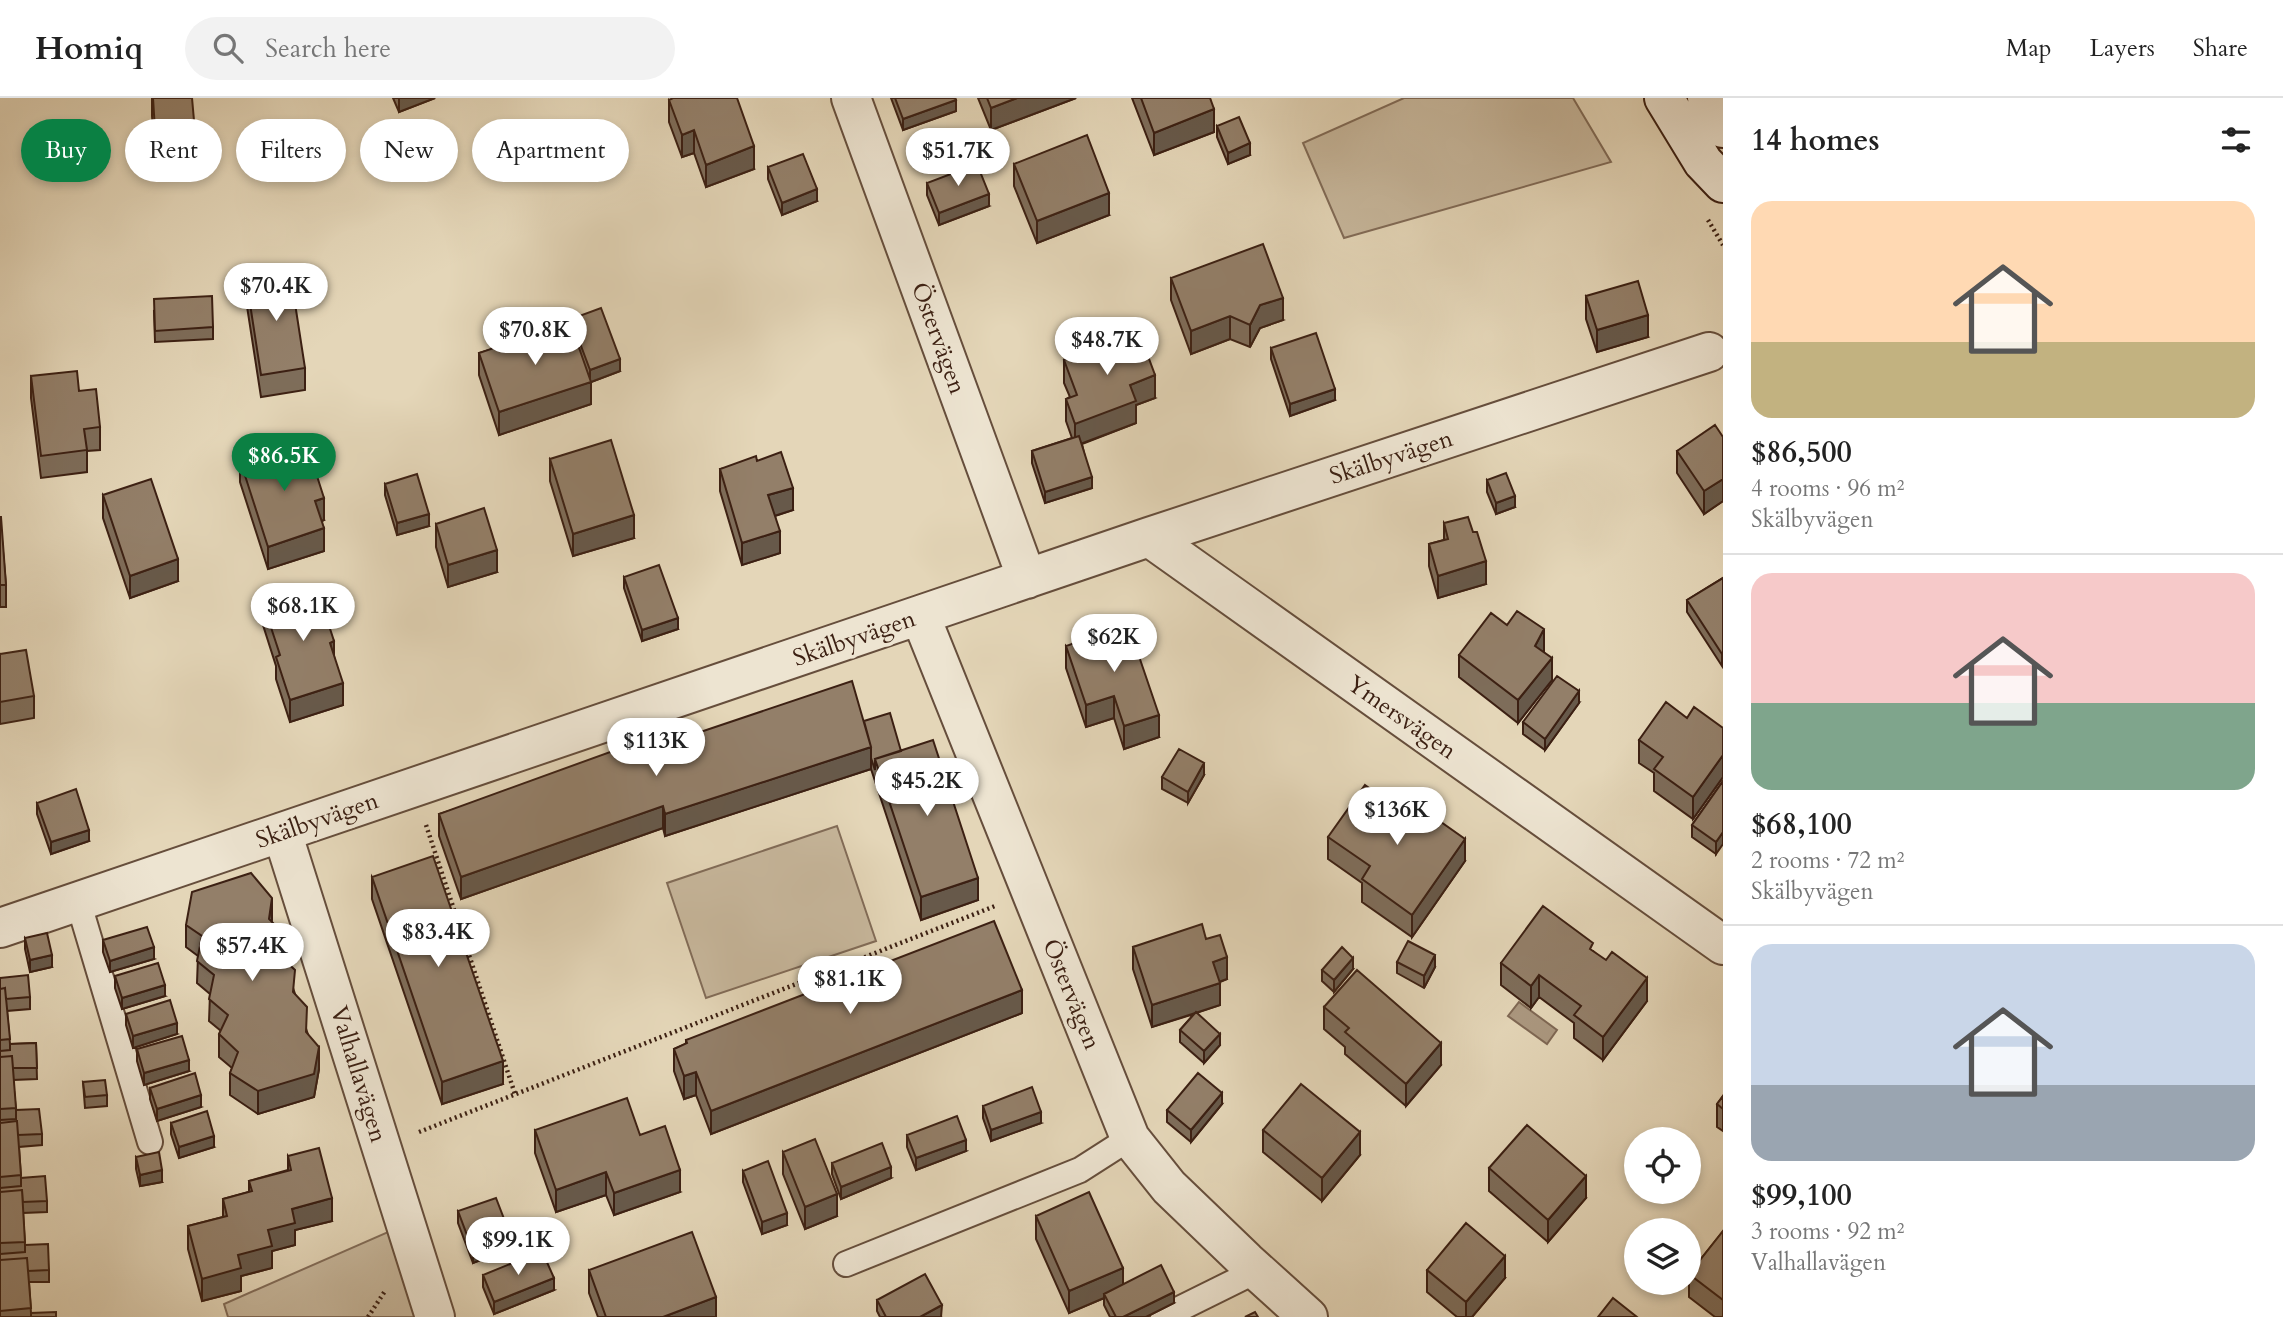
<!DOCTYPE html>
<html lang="en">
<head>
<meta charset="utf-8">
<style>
  body { margin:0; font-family:Cardo,serif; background:#f2f2f2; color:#222; height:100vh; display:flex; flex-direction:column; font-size:26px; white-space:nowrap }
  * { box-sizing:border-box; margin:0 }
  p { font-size:23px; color:#767676 }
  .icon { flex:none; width:38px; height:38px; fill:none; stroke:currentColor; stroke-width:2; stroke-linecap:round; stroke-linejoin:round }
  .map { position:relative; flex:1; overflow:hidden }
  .drawer { display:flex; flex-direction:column; background:#fff; width:560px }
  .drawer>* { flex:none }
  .guide { position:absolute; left:21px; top:21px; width:665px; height:63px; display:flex; gap:14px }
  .controls { position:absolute; left:1624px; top:1029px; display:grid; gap:14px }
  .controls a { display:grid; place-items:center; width:77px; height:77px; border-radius:50%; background:#fff; box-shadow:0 4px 10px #0003; font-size:35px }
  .price { position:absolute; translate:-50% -60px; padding:0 16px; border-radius:24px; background:#fff; color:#222; font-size:23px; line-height:46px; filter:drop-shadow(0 2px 4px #0008) }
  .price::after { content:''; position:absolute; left:50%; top:42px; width:21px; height:16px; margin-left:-10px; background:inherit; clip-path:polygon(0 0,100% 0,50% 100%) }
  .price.current { background:#0b8043; color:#fff }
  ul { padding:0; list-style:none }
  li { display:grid; align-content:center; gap:14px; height:371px; padding:0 28px }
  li+li { border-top:2px solid #e0e0e0 }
  li span { display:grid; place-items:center; height:217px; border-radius:21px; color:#555 }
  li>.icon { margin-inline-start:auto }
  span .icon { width:126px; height:126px; fill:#fffc; stroke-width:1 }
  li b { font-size:30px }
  h2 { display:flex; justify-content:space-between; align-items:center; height:84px; padding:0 28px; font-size:30px }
  .tag { padding:0 24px; border-radius:32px; background:#fff; box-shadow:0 4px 10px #0003; font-size:24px; line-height:63px }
  .tag.current { background:#0b8043; color:#fff }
  header { display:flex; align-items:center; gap:42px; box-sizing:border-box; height:98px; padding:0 35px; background:#fff; border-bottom:2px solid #e0e0e0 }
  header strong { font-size:33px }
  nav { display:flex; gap:38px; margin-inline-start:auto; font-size:24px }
  .search { width:490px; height:63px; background:#f2f2f2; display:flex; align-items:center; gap:18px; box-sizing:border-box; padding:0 24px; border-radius:38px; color:#767676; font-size:26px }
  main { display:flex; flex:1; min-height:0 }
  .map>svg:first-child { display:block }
</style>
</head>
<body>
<header>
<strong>Homiq</strong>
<div class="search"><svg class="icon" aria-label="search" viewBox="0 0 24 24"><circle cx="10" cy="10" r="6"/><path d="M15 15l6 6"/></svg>Search here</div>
<nav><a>Map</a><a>Layers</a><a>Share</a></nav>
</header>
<main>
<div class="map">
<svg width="1723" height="1219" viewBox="0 0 1723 1219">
  <rect width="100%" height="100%" fill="#e4d6b8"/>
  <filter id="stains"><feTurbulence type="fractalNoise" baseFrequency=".00286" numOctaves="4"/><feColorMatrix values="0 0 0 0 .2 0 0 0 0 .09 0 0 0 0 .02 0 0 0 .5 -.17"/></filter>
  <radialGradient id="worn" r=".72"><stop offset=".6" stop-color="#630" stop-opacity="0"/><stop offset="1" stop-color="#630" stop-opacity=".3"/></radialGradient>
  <!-- green -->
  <path fill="#c7b79c" stroke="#826c58" stroke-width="2" d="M1404,0H1573L1611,64L1344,140L1303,45Z
    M837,728L876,843L706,900L667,785Z
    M388,1134L415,1219H228L224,1206Z"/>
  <!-- water -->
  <path fill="#ab9880" stroke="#7f6854" stroke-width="2" d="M1519,904L1557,932L1547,946L1508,918Z"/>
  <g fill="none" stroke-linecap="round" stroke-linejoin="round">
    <defs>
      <path id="lane" d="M78,803L150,1044
        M846,1166L1080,1072L1130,1040
        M1163,1219L1256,1173"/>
      <path id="street" d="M851,0L1027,481
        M1149,439L1723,847
        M920,517L1130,1040L1169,1089L1246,1163L1308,1219
        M282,734L435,1219
        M0,830L1149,439L1709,254"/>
      <path id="secondary" d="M1664,0L1703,64L1723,85
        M1707,0L1723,30"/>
    </defs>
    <!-- lane casing -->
    <use href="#lane" stroke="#664e3c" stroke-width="28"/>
    <!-- street casing -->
    <use href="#street" stroke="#664e3c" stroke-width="42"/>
    <!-- secondary casing -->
    <use href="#secondary" stroke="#3c2013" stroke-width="42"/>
    <!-- path -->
    <path stroke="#3c2013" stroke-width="4.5" stroke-dasharray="2 3.5" stroke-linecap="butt" d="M1708,122L1723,147
      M426,727L515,996
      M419,1034L995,808
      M368,1219L385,1193"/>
    <!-- lane -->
    <use href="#lane" stroke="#ede4d1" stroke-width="24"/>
    <!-- street -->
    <use href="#street" stroke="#ede4d1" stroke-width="38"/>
    <!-- secondary -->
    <use href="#secondary" stroke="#ede4d1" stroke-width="38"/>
  </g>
  <!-- wall -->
  <path fill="#7e6d5a" stroke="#3c2013" stroke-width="2" d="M152,0L196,45V67L156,71L152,18Z
    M393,0H435L399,14Z
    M891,0H955L956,13L903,32Z
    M978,0H1076L991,32Z
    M1132,0H1210L1214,34L1154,57Z
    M669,2L754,71L706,89L694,55L682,59L669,24Z
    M1217,28L1250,57L1228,66L1217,39Z
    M1014,66L1109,117L1037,145L1014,88Z
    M768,69L817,103L782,117L768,81Z
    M927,85L989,108L939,127L927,97Z
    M246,180L305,270V292L261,299L246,202Z
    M1171,180L1283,222L1260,230L1250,249L1230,241L1191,256L1171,202Z
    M1586,198L1648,239L1597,254L1586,221Z
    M154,213L213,229V241L155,244Z
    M571,221L620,273L591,284V306L499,337L479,277V255L571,227Z
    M1271,250L1335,302L1290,318L1271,261Z
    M1064,262L1155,300L1136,307V325L1082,346L1092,390L1045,405L1032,365V353L1072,340L1066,323V301L1070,299L1064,285Z
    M31,278L79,293L100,329V352L87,353V374L41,380L31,300Z
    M1723,339V403L1704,416L1677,375V353Z
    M550,361L634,440L573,458L550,383Z
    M240,362L324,422L322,423L324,453L268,471L240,384Z
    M757,363L793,412L775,418L780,455L742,467L720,393V371Z
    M1487,382L1515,409L1496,416L1487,394Z
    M385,386L429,428L397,437L385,397Z
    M103,397L178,483L130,500L103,420Z
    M0,419L6,487V509H0Z
    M1444,425L1486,486L1438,500L1429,468V446L1444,442Z
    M436,426L497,474L448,489L436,449Z
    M624,479L678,531L642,543L624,490Z
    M1723,480L1722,568L1687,514V502Z
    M263,505L334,558L343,607L290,624L276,581V568L263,527Z
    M1066,548L1159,639L1124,651L1114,620L1086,629L1066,570Z
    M1544,554L1552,582L1518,625L1459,579V557Z
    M0,556L34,598V620L0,626Z
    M1579,605L1545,652L1523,636V624Z
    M1687,620L1723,630V679L1693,721L1654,693V675L1639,665V642Z
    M864,623L901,653L978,802L921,822L871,671L665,738L663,730L461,801L439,738V716L638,655Z
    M1204,677L1188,705L1162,691V679Z
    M1723,683L1716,756L1692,739V727Z
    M37,705L89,743L51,756L37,716Z
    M1328,739L1465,763L1412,839L1362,804V785L1328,761Z
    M372,779L503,986L442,1006L372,801Z
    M272,824L319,971L314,999L258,1016L230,997V975L232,970L219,959V936L221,933L209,923L210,896L197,885L198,858L186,849V827Z
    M25,840L52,869L30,874L25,851Z
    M1206,841L1227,881L1220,884V907L1196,915L1220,947L1204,965L1180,944V932L1194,916L1152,929L1133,871V849Z
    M103,842L154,861L110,874L103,854Z
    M1593,853L1647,903L1603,962L1574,940V925L1539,899L1531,910L1501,887V865Z
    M1397,864L1435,869L1424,890L1397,875Z
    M1353,871L1334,894L1322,883V872Z
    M115,878L165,898L122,911L115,890Z
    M0,880L30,899V911L7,913L10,946L36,945L37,981L13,982L16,1012L42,1036V1047L19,1049L21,1080L47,1103V1114L23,1115L25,1147L49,1172V1184H29L31,1215L56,1219H0Z
    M1324,909L1441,967L1406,1008L1345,956V949L1324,931Z
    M1022,915L711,1036L696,997L684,1001L674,973V951L686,946V942Z
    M126,916L177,936L133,950L126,927Z
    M137,951L189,973L144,987L137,963Z
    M83,984L107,997V1008L85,1010Z
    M150,990L201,1009L157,1023L150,1001Z
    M1723,998V1033L1717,1029V1006Z
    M1222,1006L1191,1044L1167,1024V1012Z
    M983,1008L1041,1025L991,1043L983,1020Z
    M171,1025L214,1049L179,1060L171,1036Z
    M535,1032L680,1094L614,1117L606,1097L556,1114L535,1055Z
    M1263,1032L1360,1057L1322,1103L1263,1054Z
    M907,1037L966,1053L916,1072L907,1049Z
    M783,1054L837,1118L805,1131L783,1076Z
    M288,1058L332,1123L295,1132V1147L272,1153V1170L241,1178V1193L202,1203L188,1151V1128L223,1119V1101L249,1094V1083L288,1072Z
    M136,1059L162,1084L140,1088L136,1071Z
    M832,1065L891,1080L841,1101L832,1076Z
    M1489,1070L1586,1100L1548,1144L1489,1093Z
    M743,1073L787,1127L762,1136L743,1084Z
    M458,1113L511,1150L473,1165L458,1125Z
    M1036,1118L1123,1186L1174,1205L1146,1219H1110L1104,1207V1200L1069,1215L1036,1141Z
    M1723,1133V1219H1715L1689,1199V1176Z
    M589,1172L716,1219H598L589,1195Z
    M1427,1172L1505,1180L1472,1219H1457L1427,1194Z
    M483,1177L554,1192L494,1216L483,1189Z
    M877,1202L942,1219H880L877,1213Z"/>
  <!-- shaded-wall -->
  <path fill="#67594a" stroke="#3c2013" stroke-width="2" d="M399,0H435L399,14Z
    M1017,0H1076L991,32V10Z
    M956,2V13L903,32V21Z
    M1214,11V34L1154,57V35Z
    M694,32V55L682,59V37Z
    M1250,45V57L1228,66V55Z
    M754,48V71L706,89V67Z
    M817,91V103L782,117V105Z
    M1109,95V117L1037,145V123Z
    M989,96V108L939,127V115Z
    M1283,200V222L1260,230L1250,249V227L1260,207Z
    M1648,217V239L1597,254V232Z
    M1230,218V241L1191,256V233Z
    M620,261V273L591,284V306L499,337V314L590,284V272Z
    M1155,277V300L1136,307V325L1075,348V326L1130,287Z
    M1335,291V302L1290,318V306Z
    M1092,379V390L1045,405V394Z
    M1723,381V403L1704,416V393Z
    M793,390V412L768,420V397Z
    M1515,398V409L1496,416V405Z
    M324,400V422L315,425V403Z
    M429,416V428L397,437V425Z
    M634,417V440L573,458V436Z
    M324,430V453L268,471V449Z
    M780,433V455L742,467V445Z
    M497,452V474L448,489V467Z
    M178,461V483L130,500V478Z
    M1486,463V486L1438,500V478Z
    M678,520V531L642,543V532Z
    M1544,531V553L1535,570V548Z
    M334,543V566L330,545Z
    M1552,560V582L1518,625V602Z
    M343,585V607L290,624V602Z
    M1579,593V605L1545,652V641Z
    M1114,598V620L1086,629V607Z
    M1159,617V639L1124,651V628Z
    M871,649V671L665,738V716Z
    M1723,657V679L1693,721V699Z
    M1204,665V677L1188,705V694Z
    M663,708V730L461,801V779Z
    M89,732V743L51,756V744Z
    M1723,734V746L1716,756V744Z
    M1465,741V763L1412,839V817Z
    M978,780V802L921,822V799Z
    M272,800V822L269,844V821Z
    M283,835V857L280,880V858Z
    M154,849V861L110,874V863Z
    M52,857V869L30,874V862Z
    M1435,857V869L1424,890V878Z
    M1227,859V881L1213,886V864Z
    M1353,860V871L1334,894V882Z
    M1539,877V899L1531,910V888Z
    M1647,880V903L1603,962V939Z
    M1220,885V907L1152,929V907Z
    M165,887V898L122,911V900Z
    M1022,892V915L711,1036V1013Z
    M177,925V936L133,950V938Z
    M1220,936V947L1204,965V953Z
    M1441,945V967L1406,1008V986Z
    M319,949V971L314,999L258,1016V993Z
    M189,962V973L144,987V975Z
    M503,963V986L442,1006V984Z
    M696,974V997L684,1001V978Z
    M1222,995V1006L1191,1044V1032Z
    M201,997V1009L157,1023V1011Z
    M1041,1014V1025L991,1043V1032Z
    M1360,1034V1057L1322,1103V1080Z
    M214,1038V1049L179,1060V1049Z
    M966,1042V1053L916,1072V1060Z
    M891,1069V1080L841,1101V1089Z
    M162,1072V1084L140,1088V1077Z
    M680,1072V1094L614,1117V1095Z
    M606,1074V1097L556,1114V1092Z
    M1586,1078V1100L1548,1144V1122Z
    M837,1096V1118L805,1131V1109Z
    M332,1100V1123L295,1132V1147L272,1153V1170L241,1178V1193L202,1203V1181L238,1157L292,1111Z
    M787,1115V1127L762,1136V1124Z
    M511,1139V1150L473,1165V1153Z
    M1505,1158V1180L1472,1219H1466V1204Z
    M1123,1170V1192L1104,1196V1200L1069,1215V1193Z
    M554,1180V1192L494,1216V1204Z
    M1174,1194V1205L1146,1219H1123Z
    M716,1199V1219H663Z
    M942,1207L941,1219H920Z"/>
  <!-- building -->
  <path fill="#937f69" stroke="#3c2013" stroke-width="2" d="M153,0H192L196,45L156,48Z
    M673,0H737L754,48L706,67L694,32L682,37L669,2Z
    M895,0H955L956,2L903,21Z
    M987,0H1017L991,10Z
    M1141,0H1210L1214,11L1154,35Z
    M1239,19L1250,45L1228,55L1217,28Z
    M1087,37L1109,95L1037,123L1014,66Z
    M803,56L817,91L782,105L768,69Z
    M977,66L989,96L939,115L927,85Z
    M1263,146L1283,200L1260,207L1250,227L1230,218L1191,233L1171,180Z
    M290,173L305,270L261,277L246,180Z
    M1638,183L1648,217L1597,232L1586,198Z
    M212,198L213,229L155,233L154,201Z
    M601,210L620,261L590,272L571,221Z
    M570,224L591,284L499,314L479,255Z
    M1139,234L1155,277L1130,287L1136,303L1075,326L1066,301L1077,297L1064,262Z
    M1316,235L1335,291L1290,306L1271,250Z
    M77,273L79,293L96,291L100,329L84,331L87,352L41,358L31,278Z
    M1715,327L1723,339V381L1704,393L1677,353Z
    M1079,338L1092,379L1045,394L1032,353Z
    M611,342L634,417L573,436L550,361Z
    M298,343L309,377L316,375L324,400L315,403L324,430L268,449L240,362Z
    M781,354L793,390L768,397L780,433L742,445L720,371L756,358L757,363Z
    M1506,375L1515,398L1496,405L1487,382Z
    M417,376L429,416L397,425L385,386Z
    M151,381L178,461L130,478L103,397Z
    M484,410L497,452L448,467L436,426Z
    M0,419H1L6,487H0Z
    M1468,419L1473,434H1477L1486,463L1438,478L1429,446L1448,441L1444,425Z
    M659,467L678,520L642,532L624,479Z
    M1723,480V556H1722L1687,502Z
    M316,488L334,543L330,545L343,585L290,602L276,559L280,557L263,505Z
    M1517,513L1544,531L1535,548L1552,560L1518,602L1459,557L1491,515L1507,527Z
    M1128,526L1159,617L1124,628L1114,598L1086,607L1066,548Z
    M26,552L34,598L0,604V556Z
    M1557,578L1579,593L1545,641L1523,624Z
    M852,583L871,649L665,716L663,708L461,779L439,716L635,645L638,655Z
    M1666,604L1687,620L1694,609L1723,630V657L1693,699L1654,671L1663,659L1639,642Z
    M890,615L901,653L875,661V672L871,660V649L864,623Z
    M933,642L978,780L921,799L875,661Z
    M1179,651L1204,665L1188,694L1162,679Z
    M1723,683V734L1716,744L1692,727Z
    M1365,687L1407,717L1414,705L1465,741L1412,817L1362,781L1370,768L1328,739Z
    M76,691L89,732L51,744L37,705Z
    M433,758L503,963L442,984L372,779Z
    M251,775L272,800L269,821L283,835L280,858L295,872L293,894L307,909L306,934L319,949L314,976L258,993L230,975L238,954L219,936L228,917L209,901L214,877L197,863L202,838L186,827L192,794Z
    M1543,808L1593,845L1590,851L1606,862L1612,854L1647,880L1603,939L1574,917L1581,908L1539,877L1531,888L1501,865Z
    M994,823L1022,892L711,1013L696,974L684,978L674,951L687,945L686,942Z
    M1202,826L1206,841L1220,837L1227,859L1213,864L1220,885L1152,907L1133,849Z
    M147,829L154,849L110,863L103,842Z
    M47,835L52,857L30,862L25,840Z
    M1408,843L1435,857L1424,878L1397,864Z
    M1342,849L1353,860L1334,882L1322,872Z
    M158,865L165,887L122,900L115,878Z
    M1357,872L1441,945L1406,986L1345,934L1349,930L1324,909Z
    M28,877L30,899L6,901L5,890L0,891V880Z
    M5,890L10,941L0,942V891Z
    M170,902L177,925L133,938L126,916Z
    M1196,914L1220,936L1204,953L1180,932Z
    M182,938L189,962L144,975L137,951Z
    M36,945L37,970H13L12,958L0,959V953L10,952V946Z
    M12,958L16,1010L0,1011V959Z
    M195,975L201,997L157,1011L150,990Z
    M1198,975L1222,995L1191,1032L1167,1012Z
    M105,982L107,997L85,999L83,984Z
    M1301,986L1360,1034L1322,1080L1263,1032Z
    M1032,989L1041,1014L991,1032L983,1008Z
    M1723,998V1011L1717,1006Z
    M627,1000L640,1037L665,1028L680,1072L614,1095L606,1074L556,1092L535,1032Z
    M39,1011L42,1036L18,1037L17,1023L0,1025V1022L16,1021V1012Z
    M207,1013L214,1038L179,1049L171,1025Z
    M957,1018L966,1042L916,1060L907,1037Z
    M17,1023L21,1077L0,1079V1025Z
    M1527,1027L1586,1078L1548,1122L1489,1070Z
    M815,1041L837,1096L805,1109L783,1054Z
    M882,1045L891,1069L841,1089L832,1065Z
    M319,1050L332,1100L292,1111L295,1125L268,1132L272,1148L238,1157L241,1170L202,1181L188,1128L227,1118L223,1101L252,1093L249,1083L291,1072L288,1058Z
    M159,1054L162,1072L140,1077L136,1059Z
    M768,1063L787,1115L762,1124L743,1073Z
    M45,1078L47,1103L23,1104L22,1092L0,1094V1090L21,1088V1080Z
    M22,1092L25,1144L0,1145V1094Z
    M1089,1094L1123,1170L1069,1193L1036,1118Z
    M496,1100L511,1139L473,1153L458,1113Z
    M1466,1125L1505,1158L1466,1204L1427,1172Z
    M1723,1133V1202L1689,1176Z
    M692,1134L716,1199L663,1219H606L589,1172Z
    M48,1146L49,1172L28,1173L27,1160L0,1162V1156L25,1154V1147Z
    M542,1153L554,1180L494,1204L483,1177Z
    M27,1160L31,1210L0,1213V1162Z
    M1161,1167L1174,1194L1123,1219H1116L1104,1196Z
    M925,1176L942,1207L920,1219H886L877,1202Z
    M1613,1200L1637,1219H1598Z
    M56,1214V1219H31V1215Z
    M1255,1214L1258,1219H1245Z"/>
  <g text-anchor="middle" stroke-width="7" stroke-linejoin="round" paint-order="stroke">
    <!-- street labels -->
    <g font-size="24" fill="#3c2013" stroke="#ede4d1">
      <text transform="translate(939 240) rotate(70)" y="8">Östervägen</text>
      <text transform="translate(1391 359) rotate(-18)" y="8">Skälbyvägen</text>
      <text transform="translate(854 540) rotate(-19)" y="8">Skälbyvägen</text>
      <text transform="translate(1402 619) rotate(35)" y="8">Ymersvägen</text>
      <text transform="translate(317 722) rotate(-19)" y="8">Skälbyvägen</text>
      <text transform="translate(1072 896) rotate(68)" y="8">Östervägen</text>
      <text transform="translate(359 976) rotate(73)" y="8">Valhallavägen</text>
    </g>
  </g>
  <rect width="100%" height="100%" filter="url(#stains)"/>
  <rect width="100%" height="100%" fill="url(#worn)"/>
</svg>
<div class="controls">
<a><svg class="icon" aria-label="locate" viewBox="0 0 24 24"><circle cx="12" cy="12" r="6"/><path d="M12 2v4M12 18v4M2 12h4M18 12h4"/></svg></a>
<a><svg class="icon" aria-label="layers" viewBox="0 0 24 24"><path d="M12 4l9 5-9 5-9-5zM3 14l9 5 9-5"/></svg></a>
</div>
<b class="price" style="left:958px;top:90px">$51.7K</b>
<b class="price" style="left:276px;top:225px">$70.4K</b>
<b class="price" style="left:535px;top:269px">$70.8K</b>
<b class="price" style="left:1107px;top:279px">$48.7K</b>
<b class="price current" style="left:284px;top:395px">$86.5K</b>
<b class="price" style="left:303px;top:545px">$68.1K</b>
<b class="price" style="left:1114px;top:576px">$62K</b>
<b class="price" style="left:656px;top:680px">$113K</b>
<b class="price" style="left:927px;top:720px">$45.2K</b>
<b class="price" style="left:1397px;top:749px">$136K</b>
<b class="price" style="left:438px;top:871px">$83.4K</b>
<b class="price" style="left:252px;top:885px">$57.4K</b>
<b class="price" style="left:850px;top:918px">$81.1K</b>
<b class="price" style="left:518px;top:1179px">$99.1K</b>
<div class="guide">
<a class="tag current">Buy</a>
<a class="tag">Rent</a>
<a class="tag">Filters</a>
<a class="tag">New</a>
<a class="tag">Apartment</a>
</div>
</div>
<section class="drawer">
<h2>14 homes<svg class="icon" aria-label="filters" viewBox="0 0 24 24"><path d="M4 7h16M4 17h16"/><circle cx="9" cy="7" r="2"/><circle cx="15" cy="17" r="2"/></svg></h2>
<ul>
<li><span style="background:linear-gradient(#ffd9b3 65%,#c2b280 0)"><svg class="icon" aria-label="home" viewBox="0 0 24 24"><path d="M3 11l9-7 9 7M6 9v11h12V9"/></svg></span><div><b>$86,500</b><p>4 rooms · 96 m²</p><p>Skälbyvägen</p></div></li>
<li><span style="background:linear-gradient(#f6c9c9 60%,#7fa58c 0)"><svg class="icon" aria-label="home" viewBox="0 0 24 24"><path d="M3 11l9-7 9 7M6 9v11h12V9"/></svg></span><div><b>$68,100</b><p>2 rooms · 72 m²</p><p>Skälbyvägen</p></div></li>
<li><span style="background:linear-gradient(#c9d6e8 65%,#9aa5b1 0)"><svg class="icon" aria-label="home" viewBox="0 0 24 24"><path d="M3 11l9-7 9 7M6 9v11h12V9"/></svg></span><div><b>$99,100</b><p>3 rooms · 92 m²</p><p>Valhallavägen</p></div></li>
</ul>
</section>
</main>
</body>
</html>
